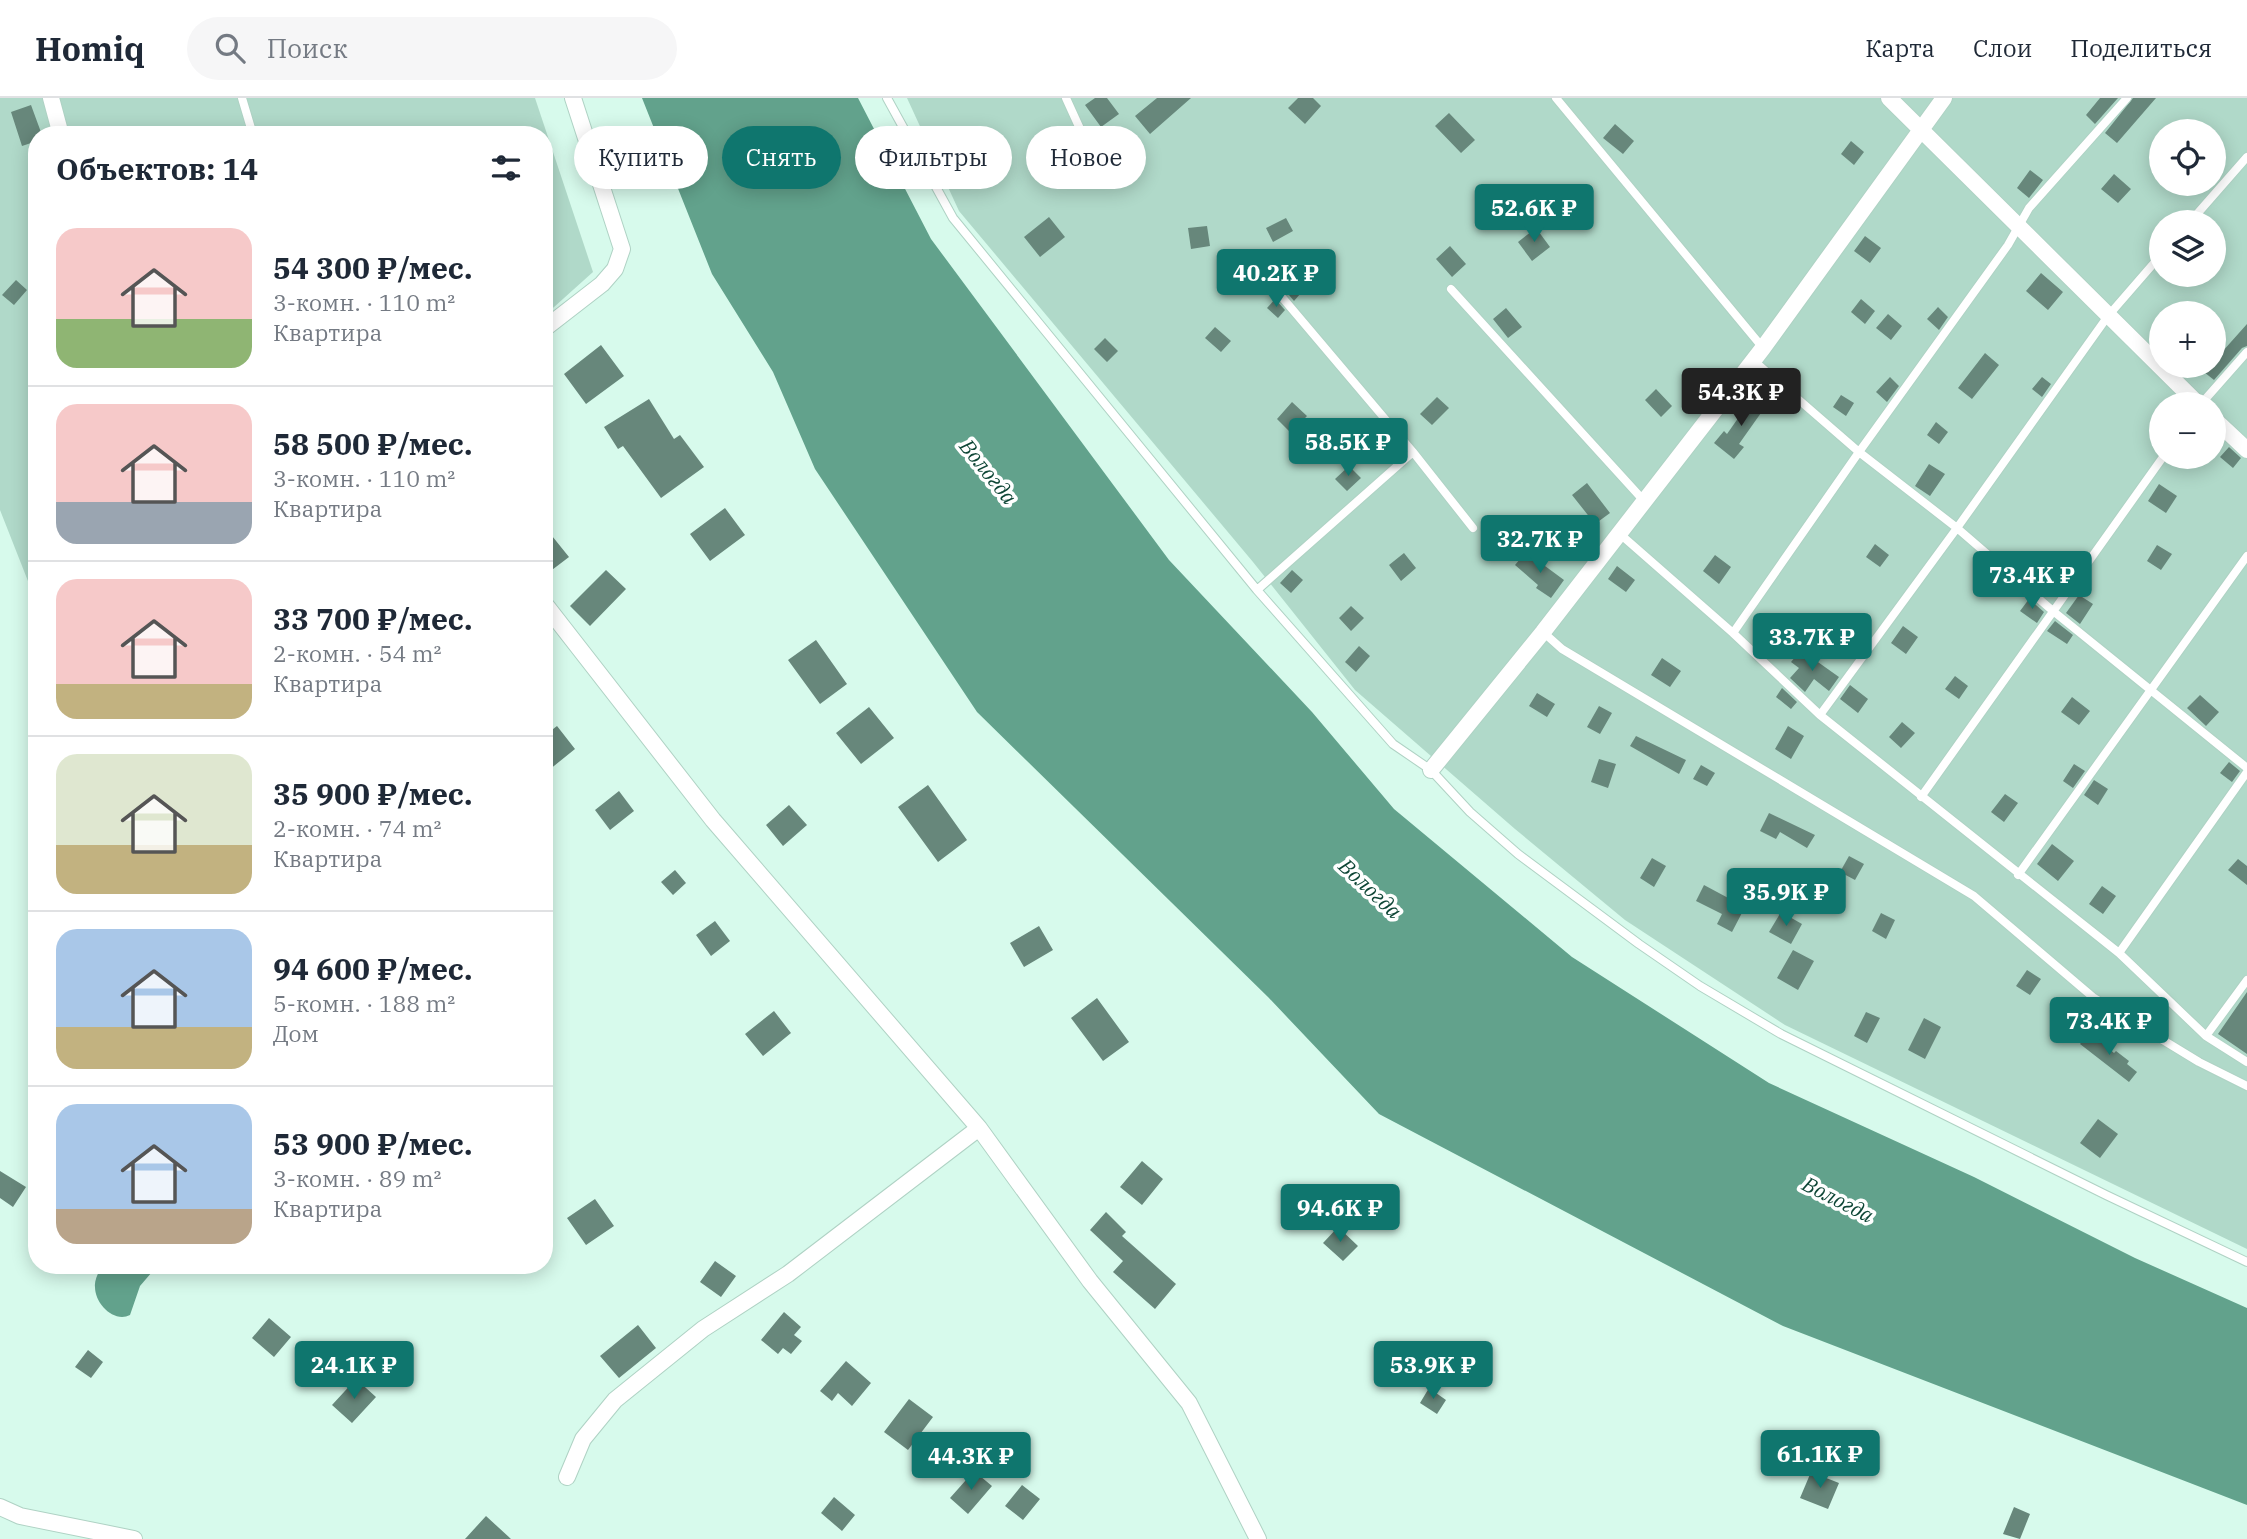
<!DOCTYPE html>
<html lang="ru">
<head>
<meta charset="utf-8">
<style>
  body { margin:0; font-family:"IBM Plex Serif",serif; background:#f6f6f7; color:#1f2937; height:100vh; display:flex; flex-direction:column; font-size:26px; white-space:nowrap }
  * { box-sizing:border-box; margin:0 }
  p { font-size:23px; color:#747a83 }
  .icon { flex:none; width:38px; height:38px; fill:none; stroke:currentColor; stroke-width:2; stroke-linecap:round; stroke-linejoin:round }
  .map { position:relative; flex:1; overflow:hidden }
  .side { position:absolute; left:28px; top:28px; width:525px; height:1148px; display:flex; flex-direction:column; background:#fff; border-radius:28px; box-shadow:0 4px 18px #0003 }
  .side>* { flex:none }
  .guide { position:absolute; left:574px; top:28px; width:665px; height:63px; display:flex; gap:14px }
  .tools { position:absolute; left:2149px; top:21px; display:grid; gap:14px }
  .tools a { display:grid; place-items:center; width:77px; height:77px; border-radius:50%; background:#fff; box-shadow:0 4px 18px #0003; font-size:35px }
  .price { position:absolute; translate:-50% -60px; padding:0 16px; border-radius:7px; background:#0f766e; color:#fff; font-size:23px; line-height:46px; filter:drop-shadow(0 2px 4px #0008) }
  .price::after { content:''; position:absolute; left:50%; top:42px; width:21px; height:16px; margin-left:-10px; background:inherit; clip-path:polygon(0 0,100% 0,50% 100%) }
  .price.active { background:#222; color:#fff }
  ul { padding:0; list-style:none }
  li { display:flex; align-items:center; gap:21px; height:175px; padding:0 28px }
  li+li { border-top:2px solid #e0e1e3 }
  li span { display:grid; place-items:center; flex:none; width:196px; height:140px; border-radius:21px; color:#555 }
  li>.icon { margin-inline-start:auto }
  span .icon { width:84px; height:84px; fill:#fffc; stroke-width:1 }
  li b { font-size:30px }
  h2 { display:flex; justify-content:space-between; align-items:center; height:84px; padding:0 28px; font-size:30px }
  .pill { padding:0 24px; border-radius:32px; background:#fff; box-shadow:0 4px 18px #0003; font-size:24px; line-height:63px }
  .pill.active { background:#0f766e; color:#fff }
  header { display:flex; align-items:center; gap:42px; box-sizing:border-box; height:98px; padding:0 35px; background:#fff; border-bottom:2px solid #e0e1e3 }
  header strong { font-size:33px }
  nav { display:flex; gap:38px; margin-inline-start:auto; font-size:24px }
  .search { width:490px; height:63px; background:#f6f6f7; display:flex; align-items:center; gap:18px; box-sizing:border-box; padding:0 24px; border-radius:38px; color:#747a83; font-size:26px }
  .map>svg:first-child { display:block }
</style>
</head>
<body>
<header>
<strong>Homiq</strong>
<div class="search"><svg class="icon" aria-label="search" viewBox="0 0 24 24"><circle cx="10" cy="10" r="6"/><path d="M15 15l6 6"/></svg>Поиск</div>
<nav><a>Карта</a><a>Слои</a><a>Поделиться</a></nav>
</header>
<div class="map">
<svg width="2247" height="1441" viewBox="0 0 2247 1441">
  <rect width="100%" height="100%" fill="#d7faec"/>
  <!-- green -->
  <path fill="#b0d9c9" fill-rule="evenodd" d="M0,0H535L593,174L544,218V37H37V506L0,412Z
    M907,0H2247V1151L1785,927L1625,822L1515,731L1355,592L1253,464L959,113ZM2161,33H2214V86H2161ZM2161,124H2214V177H2161ZM2161,215H2214V268H2161ZM2161,306H2214V359H2161Z"/>
  <!-- water -->
  <path fill="#62a28c" d="M642,0H858L931,141L1169,462L1312,614L1394,711L1572,859L1769,985L1974,1079L2135,1160L2247,1210V1407L1783,1228L1379,1016L1268,899L977,614L815,371L773,274L712,176Z
    M102,1167H158L140,1188L130,1217C114,1225 95,1206 95,1189C94,1182 99,1174 102,1167Z"/>
  <!-- building -->
  <path fill="#67877b" d="M1095,0H1107L1119,16L1101,29L1085,7Z
    M1157,0H1191L1150,36L1135,18Z
    M1298,0H1313L1321,8L1305,26L1288,10Z
    M2100,0H2118L2095,26L2086,17Z
    M2133,0H2156L2117,45L2105,35Z
    M31,7L42,37H37V43L22,48L11,14Z
    M1449,15L1475,42L1461,55L1435,28Z
    M1615,26L1634,43L1623,56L1603,40Z
    M961,39L976,59L955,73L941,53Z
    M1851,43L1864,54L1854,67L1841,56Z
    M2030,72L2043,82L2029,100L2017,90Z
    M2114,76L2131,91L2118,105L2101,91Z
    M1049,119L1065,139L1040,159L1024,139Z
    M1286,120L1293,133L1273,144L1266,130Z
    M1207,128L1210,148L1191,151L1188,130Z
    M1536,130L1550,149L1532,163L1518,144Z
    M1865,138L1881,150L1870,165L1854,153Z
    M1450,148L1466,166L1452,179L1436,161Z
    M2041,175L2063,194L2048,212L2026,193Z
    M1296,178L1307,188L1294,203L1284,191Z
    M16,182L27,192L14,207L2,197Z
    M1275,201L1285,212L1278,220L1267,210Z
    M1861,201L1875,213L1865,226L1851,214Z
    M1938,209L1948,219L1939,232L1927,221Z
    M1506,210L1522,229L1508,240L1493,221Z
    M1888,216L1902,228L1891,242L1876,230Z
    M2247,226V248L2242,250L2214,282L2204,274L2209,268H2214V263Z
    M1215,229L1231,243L1221,254L1205,240Z
    M1105,240L1118,253L1107,264L1094,251Z
    M601,247L624,278L586,306L564,276Z
    M1985,255L1999,267L1972,301L1958,290Z
    M1890,279L1899,288L1887,304L1876,294Z
    M2042,279L2051,286L2042,299L2032,291Z
    M1656,291L1672,308L1661,319L1645,302Z
    M1755,296L1768,305L1739,346L1744,349L1734,361L1714,345L1724,333L1727,336Z
    M1841,297L1854,305L1846,318L1833,309Z
    M1437,299L1449,310L1432,327L1420,316Z
    M649,301L674,341L680,337L704,369L661,400L623,348L618,351L604,329Z
    M1292,304L1307,318L1291,335L1277,321Z
    M1936,324L1948,334L1939,346L1927,337Z
    M2229,349L2241,360L2233,370L2220,359Z
    M1929,366L1945,376L1930,398L1915,388Z
    M1349,368L1361,380L1347,393L1335,381Z
    M1587,385L1610,415L1595,426L1572,397Z
    M2159,386L2177,398L2166,415L2148,403Z
    M725,410L745,437L710,463L690,436Z
    M1511,425L1523,436L1508,454L1495,444Z
    M544,428L569,459L544,478Z
    M1875,446L1889,457L1880,469L1866,459Z
    M2157,447L2172,456L2161,472L2147,463Z
    M1526,454L1564,482L1551,500L1536,490L1538,487L1515,467Z
    M1404,455L1416,470L1401,483L1389,467Z
    M1715,457L1731,469L1719,486L1703,473Z
    M1617,468L1635,482L1626,494L1608,481Z
    M606,472L626,491L590,528L570,508Z
    M1292,472L1303,482L1291,495L1280,485Z
    M2079,497L2093,506L2080,526L2066,515Z
    M2029,501L2044,514L2037,525L2020,513Z
    M1351,508L1364,520L1351,533L1339,520Z
    M2055,523L2073,537L2067,546L2047,533Z
    M1903,528L1918,539L1906,556L1891,545Z
    M816,542L847,586L820,606L788,562Z
    M1359,548L1370,558L1356,574L1345,564Z
    M1801,552L1839,579L1829,593L1814,581L1805,594L1790,580L1799,570L1791,564Z
    M1662,560L1681,573L1670,589L1651,577Z
    M1955,578L1968,588L1959,601L1945,591Z
    M1850,587L1868,601L1858,615L1840,601Z
    M1782,590L1797,604L1791,611L1776,599Z
    M1537,595L1555,606L1547,619L1529,608Z
    M2200,597L2219,614L2206,628L2187,610Z
    M2072,599L2090,613L2079,627L2061,614Z
    M1599,608L1612,615L1600,636L1587,629Z
    M869,609L894,640L861,666L836,635Z
    M1902,624L1915,635L1901,650L1889,639Z
    M557,628L575,651L544,676V638Z
    M1788,628L1804,638L1791,661L1775,651Z
    M1636,638L1686,662L1679,676L1630,648Z
    M1599,661L1616,666L1608,690L1591,684Z
    M2229,664L2240,673L2232,684L2220,675Z
    M2074,666L2085,673L2073,690L2063,683Z
    M1701,667L1715,675L1707,688L1693,681Z
    M2094,682L2108,691L2098,707L2084,697Z
    M928,687L967,742L938,764L898,709Z
    M619,693L634,713L610,732L595,712Z
    M2005,696L2018,705L2004,724L1991,714Z
    M789,707L807,727L783,748L766,727Z
    M1769,715L1815,737L1807,750L1780,734L1776,741L1760,733Z
    M2052,746L2074,763L2058,783L2037,766Z
    M1849,758L1864,766L1855,782L1840,774Z
    M1652,760L1666,768L1654,789L1640,780Z
    M2238,761L2247,768V787L2228,772Z
    M675,772L686,785L673,797L661,784Z
    M1704,787L1745,809L1732,834L1717,826L1722,816L1696,803Z
    M2102,788L2116,798L2103,816L2089,806Z
    M1781,814L1802,826L1791,846L1769,834Z
    M1881,815L1895,822L1886,841L1872,833Z
    M715,823L730,843L711,858L696,837Z
    M1039,828L1053,852L1024,869L1010,845Z
    M1793,852L1814,863L1798,892L1777,880Z
    M2027,872L2041,881L2030,897L2016,888Z
    M2247,894V956L2218,936Z
    M1097,900L1129,944L1103,963L1071,920Z
    M2065,901L2079,912L2068,927L2053,916Z
    M774,913L791,935L763,958L745,936Z
    M1866,914L1880,920L1867,945L1854,938Z
    M1924,920L1941,929L1925,961L1908,952Z
    M2090,934L2114,955L2116,953L2129,963L2127,966L2137,974L2129,984L2080,946Z
    M2098,1021L2118,1036L2100,1060L2080,1045Z
    M1142,1063L1163,1081L1142,1107L1120,1089Z
    M0,1073L26,1089L13,1109L0,1100Z
    M595,1101L614,1128L586,1147L567,1120Z
    M1106,1114L1126,1134L1122,1138L1176,1186L1155,1211L1113,1174L1123,1163L1090,1132Z
    M1338,1129L1358,1148L1343,1163L1323,1145Z
    M715,1163L736,1178L721,1199L700,1184Z
    M784,1214L801,1229L794,1237L802,1243L791,1256L783,1250L778,1256L761,1242Z
    M269,1220L291,1239L274,1259L252,1240Z
    M638,1227L656,1250L619,1280L600,1258Z
    M88,1252L103,1264L91,1280L75,1269Z
    M846,1263L871,1285L852,1308L838,1295L832,1303L820,1293Z
    M356,1281L376,1299L352,1325L332,1307Z
    M1429,1290L1446,1302L1437,1316L1420,1305Z
    M909,1301L933,1319L908,1352L884,1334Z
    M974,1373L992,1388L968,1416L950,1400Z
    M1811,1374L1839,1385L1828,1411L1800,1400Z
    M1022,1387L1040,1401L1023,1422L1005,1408Z
    M834,1399L855,1417L842,1433L821,1415Z
    M2014,1409L2030,1416L2020,1441L2003,1436Z
    M486,1418L511,1441H465Z"/>
  <g fill="none" stroke-linecap="round" stroke-linejoin="round">
    <defs>
      <path id="service" d="M242,0L253,37
        M887,0L953,120L1257,492L1393,646L1431,672L1470,714L1518,756L1639,846L1700,888L1781,936L2106,1097L2247,1164
        M1066,0L1086,44
        M1556,0L1763,250
        M2190,124L2247,59
        M1259,172L1413,354L1473,430
        M1451,191L1645,404
        M1753,262L1859,354L1957,430L2053,513L2247,670
        M2201,306L2247,254
        M1620,436L1733,535L1820,617L2119,855L2206,938L2247,964
        M1257,492L1413,354
        M1543,534L1562,551L1974,798L2094,900L2199,964L2247,988
        M1733,535L1859,354L2008,147L2029,110L2127,0
        M1820,617L1957,430L2108,218L2161,157
        M1921,699L2163,359
        M2018,777L2247,458
        M2119,855L2247,674
        M2206,938L2247,882"/>
      <path id="minor" d="M51,0L61,37
        M1889,0L2198,306
        M544,231L602,186L615,171L622,151L573,0
        M2214,321L2247,352
        M544,505L713,722L979,1030L1090,1183L1189,1305L1258,1441
        M1431,672L1543,534L1763,250L1944,0
        M567,1379L583,1341L615,1302L703,1231L788,1176L979,1030
        M0,1409L20,1418L134,1441"/>
    </defs>
    <!-- service casing -->
    <use href="#service" stroke="#afd2c4" stroke-width="10"/>
    <!-- minor casing -->
    <use href="#minor" stroke="#afd2c4" stroke-width="18"/>
    <!-- service -->
    <use href="#service" stroke="#fff" stroke-width="8"/>
    <!-- minor -->
    <use href="#minor" stroke="#fff" stroke-width="16"/>
  </g>
  <g text-anchor="middle" stroke-width="7" stroke-linejoin="round" paint-order="stroke">
    <!-- water labels -->
    <g font-size="21" font-style="italic" fill="#0e4636" stroke="#fff">
      <text transform="translate(988 374) rotate(51)" y="7">Вологда</text>
      <text transform="translate(1370 791) rotate(43)" y="7">Вологда</text>
      <text transform="translate(1838 1102) rotate(27)" y="7">Вологда</text>
    </g>
  </g>
</svg>
<div class="tools">
<a><svg class="icon" aria-label="locate" viewBox="0 0 24 24"><circle cx="12" cy="12" r="6"/><path d="M12 2v4M12 18v4M2 12h4M18 12h4"/></svg></a>
<a><svg class="icon" aria-label="layers" viewBox="0 0 24 24"><path d="M12 4l9 5-9 5-9-5zM3 14l9 5 9-5"/></svg></a>
<a>+</a>
<a>−</a>
</div>
<b class="price" style="left:1534px;top:146px">52.6K ₽</b>
<b class="price" style="left:1276px;top:211px">40.2K ₽</b>
<b class="price active" style="left:1741px;top:330px">54.3K ₽</b>
<b class="price" style="left:1348px;top:380px">58.5K ₽</b>
<b class="price" style="left:1540px;top:477px">32.7K ₽</b>
<b class="price" style="left:2032px;top:513px">73.4K ₽</b>
<b class="price" style="left:1812px;top:575px">33.7K ₽</b>
<b class="price" style="left:1786px;top:830px">35.9K ₽</b>
<b class="price" style="left:2109px;top:959px">73.4K ₽</b>
<b class="price" style="left:1340px;top:1146px">94.6K ₽</b>
<b class="price" style="left:354px;top:1303px">24.1K ₽</b>
<b class="price" style="left:1433px;top:1303px">53.9K ₽</b>
<b class="price" style="left:1820px;top:1392px">61.1K ₽</b>
<b class="price" style="left:971px;top:1394px">44.3K ₽</b>
<div class="guide">
<a class="pill">Купить</a>
<a class="pill active">Снять</a>
<a class="pill">Фильтры</a>
<a class="pill">Новое</a>
</div>
<section class="side">
<h2>Объектов: 14<svg class="icon" aria-label="filters" viewBox="0 0 24 24"><path d="M4 7h16M4 17h16"/><circle cx="9" cy="7" r="2"/><circle cx="15" cy="17" r="2"/></svg></h2>
<ul>
<li><span style="background:linear-gradient(#f6c9c9 65%,#8fb573 0)"><svg class="icon" aria-label="home" viewBox="0 0 24 24"><path d="M3 11l9-7 9 7M6 9v11h12V9"/></svg></span><div><b>54 300 ₽/мес.</b><p>3-комн. · 110 m²</p><p>Квартира</p></div></li>
<li><span style="background:linear-gradient(#f6c9c9 70%,#9aa5b1 0)"><svg class="icon" aria-label="home" viewBox="0 0 24 24"><path d="M3 11l9-7 9 7M6 9v11h12V9"/></svg></span><div><b>58 500 ₽/мес.</b><p>3-комн. · 110 m²</p><p>Квартира</p></div></li>
<li><span style="background:linear-gradient(#f6c9c9 75%,#c2b280 0)"><svg class="icon" aria-label="home" viewBox="0 0 24 24"><path d="M3 11l9-7 9 7M6 9v11h12V9"/></svg></span><div><b>33 700 ₽/мес.</b><p>2-комн. · 54 m²</p><p>Квартира</p></div></li>
<li><span style="background:linear-gradient(#dfe7d0 65%,#c2b280 0)"><svg class="icon" aria-label="home" viewBox="0 0 24 24"><path d="M3 11l9-7 9 7M6 9v11h12V9"/></svg></span><div><b>35 900 ₽/мес.</b><p>2-комн. · 74 m²</p><p>Квартира</p></div></li>
<li><span style="background:linear-gradient(#a9c7e8 70%,#c2b280 0)"><svg class="icon" aria-label="home" viewBox="0 0 24 24"><path d="M3 11l9-7 9 7M6 9v11h12V9"/></svg></span><div><b>94 600 ₽/мес.</b><p>5-комн. · 188 m²</p><p>Дом</p></div></li>
<li><span style="background:linear-gradient(#a9c7e8 75%,#b9a48a 0)"><svg class="icon" aria-label="home" viewBox="0 0 24 24"><path d="M3 11l9-7 9 7M6 9v11h12V9"/></svg></span><div><b>53 900 ₽/мес.</b><p>3-комн. · 89 m²</p><p>Квартира</p></div></li>
</ul>
</section>
</div>
</body>
</html>
